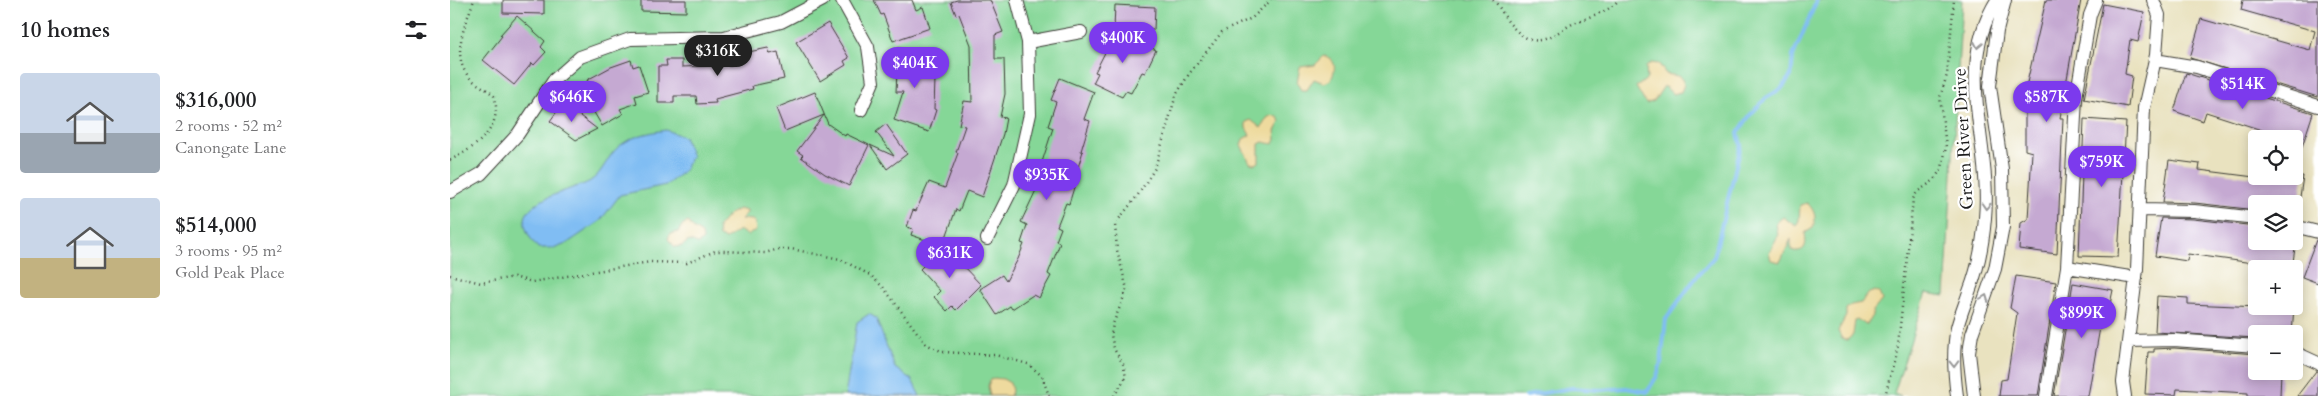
<!DOCTYPE html>
<html lang="en">
<head>
<meta charset="utf-8">
<style>
  body { margin:0; font-family:Cardo,serif; background:#f6f6f6; color:#202124; height:100vh; display:flex; flex-direction:column; font-size:19px; white-space:nowrap }
  * { box-sizing:border-box; margin:0 }
  p { font-size:16px; color:#757577 }
  .icon { flex:none; width:28px; height:28px; fill:none; stroke:currentColor; stroke-width:2; stroke-linecap:round; stroke-linejoin:round }
  .map { position:relative; flex:1; overflow:hidden }
  .side { display:flex; flex-direction:column; background:#fff; width:450px }
  .side>* { flex:none }
  .tools { position:absolute; left:1798px; top:130px; display:grid; gap:10px }
  .tools a { display:grid; place-items:center; width:55px; height:55px; border-radius:5px; background:#fff; box-shadow:0 2px 12px #0003; font-size:25px }
  .price { position:absolute; translate:-50% -42px; padding:0 11px; border-radius:18px; background:#7c3aed; color:#fff; font-size:16px; line-height:32px; filter:drop-shadow(0 1px 2px #0008) }
  .price::after { content:''; position:absolute; left:50%; top:30px; width:15px; height:11px; margin-left:-8px; background:inherit; clip-path:polygon(0 0,100% 0,50% 100%) }
  .price.selected { background:#222; color:#fff }
  ul { padding:0; list-style:none }
  li { display:flex; align-items:center; gap:15px; height:125px; padding:0 20px }
  li span { display:grid; place-items:center; flex:none; width:140px; height:100px; border-radius:5px; color:#555 }
  li>.icon { margin-inline-start:auto }
  span .icon { width:60px; height:60px; fill:#fffc; stroke-width:1 }
  li b { font-size:21px }
  h2 { display:flex; justify-content:space-between; align-items:center; height:60px; padding:0 20px; font-size:21px }
  main { display:flex; flex:1; min-height:0 }
  .map>svg:first-child { display:block }
</style>
</head>
<body>
<main>
<section class="side">
<h2>10 homes<svg class="icon" aria-label="filters" viewBox="0 0 24 24"><path d="M4 7h16M4 17h16"/><circle cx="9" cy="7" r="2"/><circle cx="15" cy="17" r="2"/></svg></h2>
<ul>
<li><span style="background:linear-gradient(#c9d6e8 60%,#9aa5b1 0)"><svg class="icon" aria-label="home" viewBox="0 0 24 24"><path d="M3 11l9-7 9 7M6 9v11h12V9"/></svg></span><div><b>$316,000</b><p>2 rooms · 52 m²</p><p>Canongate Lane</p></div></li>
<li><span style="background:linear-gradient(#c9d6e8 60%,#c2b280 0)"><svg class="icon" aria-label="home" viewBox="0 0 24 24"><path d="M3 11l9-7 9 7M6 9v11h12V9"/></svg></span><div><b>$514,000</b><p>3 rooms · 95 m²</p><p>Gold Peak Place</p></div></li>
</ul>
</section>
<div class="map">
<svg width="1868" height="396" viewBox="0 0 1868 396">
  <rect width="100%" height="100%" fill="#fff"/>
  <filter id="ink" filterUnits="userSpaceOnUse"><feTurbulence type="fractalNoise" baseFrequency=".02" numOctaves="2"/><feDisplacementMap in="SourceGraphic" scale="10" xChannelSelector="R" yChannelSelector="G"/><feConvolveMatrix kernelMatrix="1 2 1 2 8 2 1 2 1" color-interpolation-filters="sRGB"/></filter>
  <filter id="wash" filterUnits="userSpaceOnUse"><feTurbulence type="fractalNoise" baseFrequency=".0096" numOctaves="4" result="noise"/><feDisplacementMap in="SourceGraphic" scale="20" xChannelSelector="R" yChannelSelector="G"/><feGaussianBlur stdDeviation="1.12" result="paint"/><feColorMatrix in="noise" values="0 0 0 0 0 0 0 0 0 0 0 0 0 0 0 0 0 1.4 0 .05"/><feComposite in="paint" operator="in"/></filter>
  <g filter="url(#wash)">
    <rect width="100%" height="100%" fill="#e9e2bf"/>
    <!-- green -->
    <path fill="#85d797" stroke="#507a5a" d="M0,0H1512L1495,296L1476,293L1444,393L1451,396H0Z"/>
    <!-- sand -->
    <path fill="#eeda9e" stroke="#857b5d" d="M874,56C888,59 885,71 881,80L874,83L864,79L857,90H851L847,83L850,67L865,65Z
      M1201,63L1209,64L1216,74C1225,76 1232,74 1234,85L1231,92L1223,94L1214,86L1204,101L1196,104L1186,87L1197,79L1196,67Z
      M822,115L828,117L830,122L825,131L826,139L823,144L813,142L809,144V162L806,164L800,163L791,145L793,139L800,135L796,128V122L801,120L811,128L817,118Z
      M1357,203C1365,210 1367,219 1363,228L1355,233C1356,242 1358,252 1344,251L1341,249V239L1330,262L1321,260L1319,252L1328,236L1326,223L1333,217L1346,226L1349,220L1350,205Z
      M289,209L297,211V213L291,219L302,220L305,222L306,231L297,235L289,230L276,239L269,237L268,227L279,214Z
      M238,222L243,228L252,234L253,240L248,244L239,241L232,246L225,247L218,239L220,234L228,232L233,224Z
      M1425,291L1429,293L1432,300L1423,311L1421,319L1416,325L1407,319L1405,320L1403,335L1397,340L1392,339L1388,331L1396,316V309L1401,305L1411,303L1419,293Z
      M544,378L553,379L560,383L562,391L560,396H540L538,386L540,380Z"/>
    <!-- water -->
    <path fill="#80bdf3" stroke="#4e6c88" d="M216,130L234,137L242,156L233,172L216,185L170,195L150,221L116,244L106,248H88C54,209 93,199 125,187C131,185 139,183 143,179C150,174 156,162 161,155C174,137 196,133 216,130Z
      M419,314L426,318L445,368L462,380L470,396H395L407,322Z"/>
    <g fill="none" stroke-linecap="round" stroke-linejoin="round">
      <!-- stream -->
      <path stroke="#80bdf3" stroke-width="4" d="M1076,396L1122,388L1150,390L1176,388L1197,392L1207,376L1211,363L1216,319L1247,276L1264,257L1291,145L1288,133L1300,115L1316,98L1331,89L1341,76L1343,56L1367,0"/>
    </g>
    <g id="blocks">
      <!-- building -->
      <path fill="#c5a9d2" d="M53,0H94V14L53,13Z
        M191,0H236V12L191,11Z
        M424,0H462L466,10L473,7L480,28L443,41L433,14L431,15Z
        M507,0H540L553,32L545,35V59H554L555,94L550,117L556,118L553,134L532,197L517,191L509,211L506,209L493,246L461,235L463,229L457,227L463,210L466,211L479,182L495,188L508,153L506,152L515,126L509,125L514,101L522,102L521,45L509,14L506,15L501,2Z
        M1596,0H1631L1610,118H1613L1607,254L1569,249L1571,223L1578,219L1582,152L1575,150V101L1573,100Z
        M1793,0H1868V97L1740,58L1751,19L1860,50L1865,31L1791,10Z
        M1653,4L1694,12L1688,42L1680,40L1675,74L1682,76L1678,107L1634,99Z
        M665,5L705,7L704,30L664,29Z
        M67,16L95,41L91,47L96,52L84,65L82,63L64,85L33,60L52,36L50,35Z
        M378,23L399,58L394,61L396,65L370,81L346,42Z
        M666,31L706,50L695,73L692,72L681,93L676,91L672,97L643,83L648,73L645,72Z
        M318,48L320,54L328,52L334,79L302,86L303,89L265,99L266,103L247,104L246,96H224V103H208V66H217L216,60H232V67L282,65L279,56Z
        M448,48L481,50L480,79H485L484,109L486,110L479,132L444,120L453,92H446Z
        M181,60L183,67L189,65L198,92L185,96L187,103L170,109L173,114L152,126L132,92L141,87L137,80L161,67Z
        M1736,73L1863,113L1846,165H1844V139H1822L1824,134L1756,112L1753,121L1724,111Z
        M610,78L644,92L634,119L640,121L631,151H633L624,181H626L619,204L616,203L607,226L611,228L606,241L610,243L598,274L601,276L589,298L583,295L562,309L560,306L547,315L530,289L552,275L556,281L568,259L574,244L571,243L577,225L571,222L587,188L584,187L603,128L598,126L606,102L601,100Z
        M365,92L378,124L395,136L396,134L419,145L399,186L375,174L351,157L353,155L347,151L374,115L335,131L326,108Z
        M113,103L147,129L126,140L100,121Z
        M1634,119L1676,122L1668,257L1629,256Z
        M436,124L457,154L437,169L420,145L444,156L426,132Z
        M1719,160L1750,164L1749,170L1820,179V176H1853L1849,204H1806V210L1745,203L1713,202Z
        M1711,218L1743,219L1806,226V241H1846L1842,269H1809L1810,264L1738,254L1737,261L1705,256Z
        M1866,240H1868V283L1852,277Z
        M496,244L513,262L511,264L531,285L506,310L502,306L497,311L484,297L490,291L470,269Z
        M1566,276L1606,282L1588,396H1549L1551,380L1557,379L1567,313L1560,308Z
        M1623,283L1663,290L1656,323L1651,322L1638,396H1604Z
        M1707,296L1738,298V304L1810,307L1844,306L1842,334H1806V338L1705,332Z
        M1724,348L1806,354V371H1831L1830,396H1798V393L1727,389L1726,395L1695,394L1698,352H1704V349Z
        M1866,371H1868V396H1847Z"/>
    </g>
  </g>
  <g filter="url(#ink)">
    <use href="#blocks" fill-opacity="0" stroke="#3b3a34" stroke-width="1"/>
    <g fill="none" stroke-linecap="round" stroke-linejoin="round">
      <defs>
        <path id="minor" d="M392,0L418,47L423,82L411,110
          M578,42L631,32
          M1705,60L1747,67L1868,106
          M0,192L31,174L68,134L104,80L130,57L180,39L274,37L331,22L373,0
          M1691,210L1744,211L1806,218
          M1844,226L1868,232
          M537,239L564,185L580,114L578,42L567,0
          M1617,267L1686,278
          M1678,341L1724,340L1806,346
          M1844,352L1868,363
          M1507,396C1504,374 1502,351 1507,328C1510,316 1515,304 1519,292C1528,269 1533,243 1535,218C1542,143 1503,70 1547,0
          M1524,396L1519,353L1522,334L1545,269L1553,227L1552,169L1540,86L1547,31L1555,0
          M1596,396L1617,267L1626,98L1640,15L1646,0
          M1675,396L1673,382L1687,269L1694,108L1706,55L1709,15L1703,0"/>
      </defs>
      <!-- minor casing -->
      <use href="#minor" stroke="#3b3a34" stroke-width="14"/>
      <!-- path -->
      <path stroke="#3b3a34" stroke-width="2.5" stroke-dasharray="1 4" stroke-linecap="butt" d="M1043,0C1051,7 1054,18 1061,25C1089,57 1103,31 1131,20C1143,15 1161,11 1168,0
        M0,160C25,148 54,128 44,96C37,88 26,85 19,77C0,55 16,23 24,0
        M0,275L31,283L64,277L82,282L200,262L237,263L265,251H273L315,253L329,249H341L390,259L420,275L433,287L476,344L493,352L545,355L578,364L592,376L599,396
        M664,396L676,377L673,364L664,349L661,335L663,324L677,289L667,250L665,224L688,195L705,168L726,95L739,74L772,32L802,18L821,0
        M1435,396L1448,346L1463,199L1467,192L1483,181L1492,168L1496,147L1490,97L1497,75L1504,0"/>
      <!-- minor -->
      <use href="#minor" stroke="#fff" stroke-width="12"/>
    </g>
    <!-- one-way arrows -->
    <defs><path id="oneway-chevron" d="M-2-3.5L2.5 0L-2 3.5" fill="none" stroke-width="1.6" stroke-linecap="round" stroke-linejoin="round" transform="scale(1.25)"/></defs>
    <g stroke="#999">
      <use href="#oneway-chevron" transform="translate(1528 45) rotate(101)"/>
      <use href="#oneway-chevron" transform="translate(1536 206) rotate(93)"/>
      <use href="#oneway-chevron" transform="translate(1535 298) rotate(-69)"/>
      <use href="#oneway-chevron" transform="translate(1504 364) rotate(89)"/>
    </g>
  </g>
  <g text-anchor="middle" stroke-width="4.5" stroke-linejoin="round" paint-order="stroke">
    <!-- street labels -->
    <g font-size="18" fill="#1c1c1c" stroke="#fff">
      <text transform="translate(1513 139) rotate(-93)" y="6">Green River Drive</text>
    </g>
  </g>
</svg>
<div class="tools">
<a><svg class="icon" aria-label="locate" viewBox="0 0 24 24"><circle cx="12" cy="12" r="6"/><path d="M12 2v4M12 18v4M2 12h4M18 12h4"/></svg></a>
<a><svg class="icon" aria-label="layers" viewBox="0 0 24 24"><path d="M12 4l9 5-9 5-9-5zM3 14l9 5 9-5"/></svg></a>
<a>+</a>
<a>−</a>
</div>
<b class="price" style="left:673px;top:64px">$400K</b>
<b class="price selected" style="left:268px;top:77px">$316K</b>
<b class="price" style="left:465px;top:89px">$404K</b>
<b class="price" style="left:1793px;top:110px">$514K</b>
<b class="price" style="left:122px;top:123px">$646K</b>
<b class="price" style="left:1597px;top:123px">$587K</b>
<b class="price" style="left:1652px;top:188px">$759K</b>
<b class="price" style="left:597px;top:201px">$935K</b>
<b class="price" style="left:500px;top:279px">$631K</b>
<b class="price" style="left:1632px;top:339px">$899K</b>
</div>
</main>
</body>
</html>
